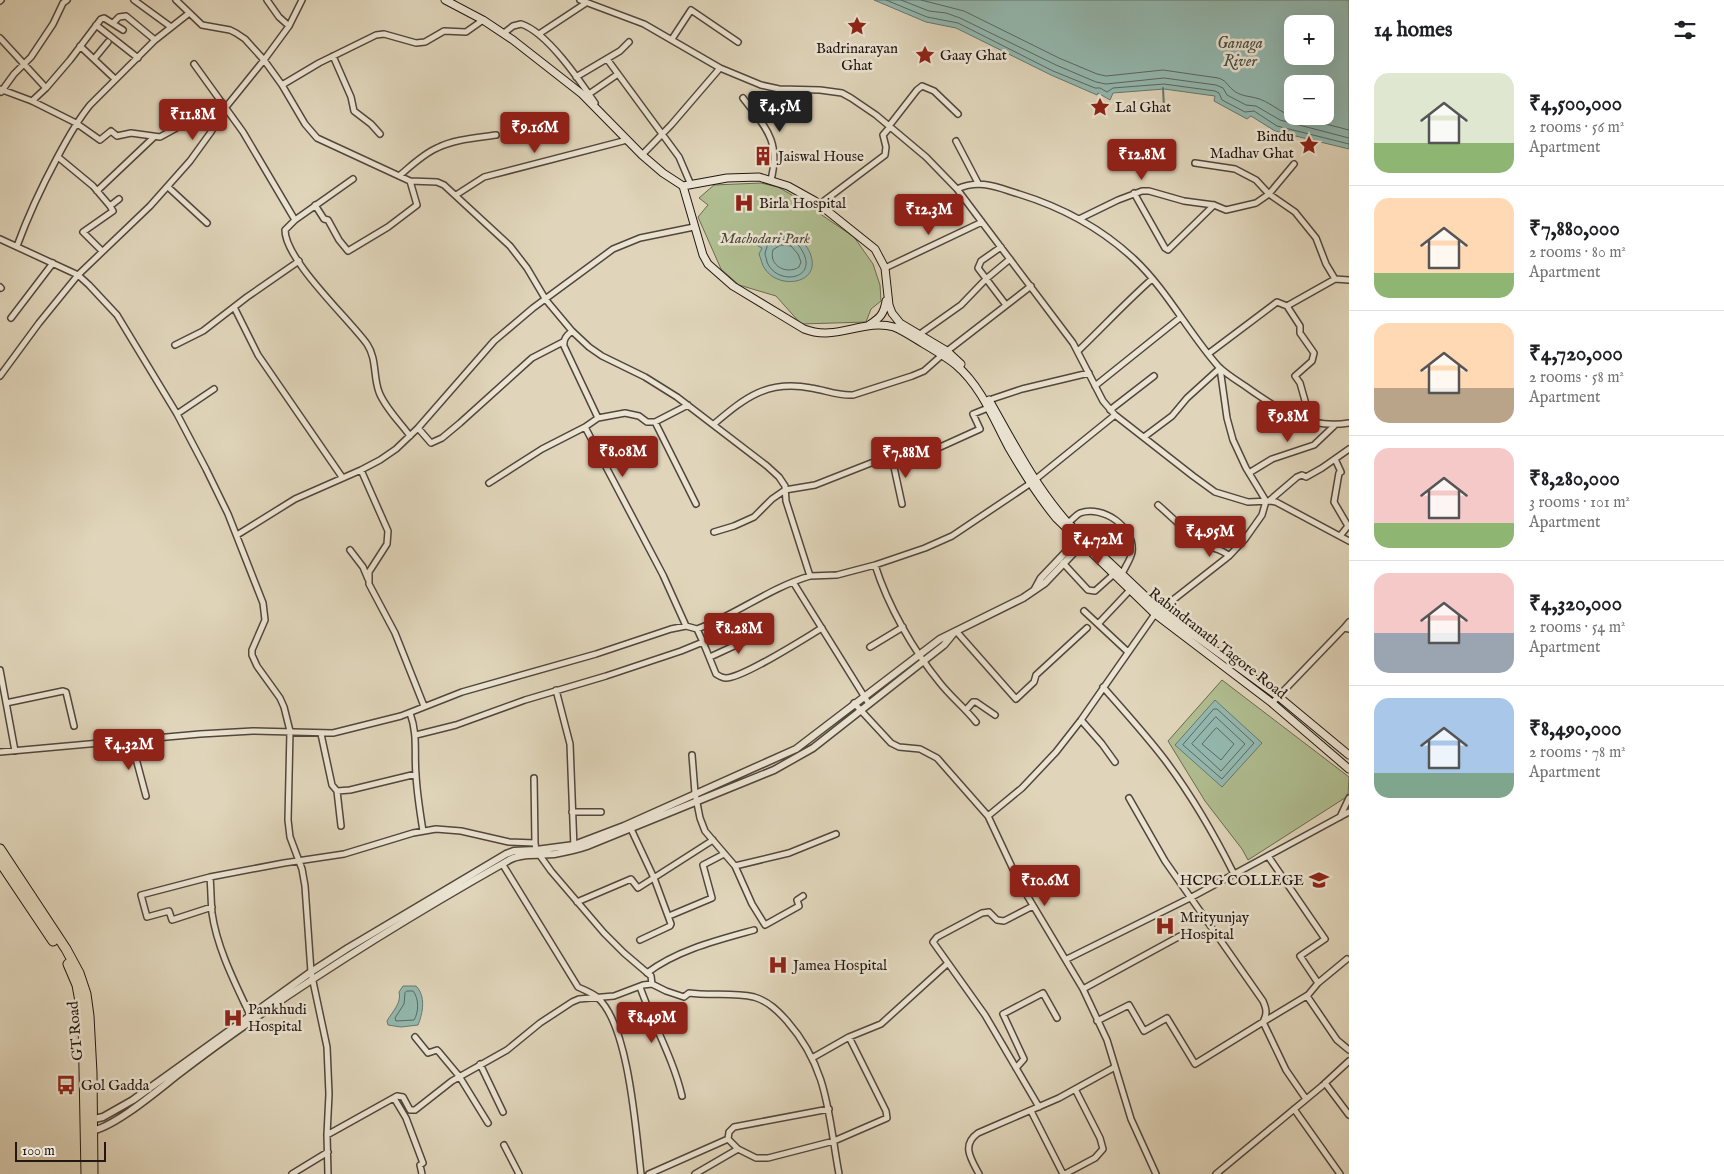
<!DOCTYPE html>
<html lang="en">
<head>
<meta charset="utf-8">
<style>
  body { margin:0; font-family:"IM FELL English",serif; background:#f2f2f2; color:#202124; height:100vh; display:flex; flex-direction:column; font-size:19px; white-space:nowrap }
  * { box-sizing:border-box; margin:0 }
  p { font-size:16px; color:#757577 }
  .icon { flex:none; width:28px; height:28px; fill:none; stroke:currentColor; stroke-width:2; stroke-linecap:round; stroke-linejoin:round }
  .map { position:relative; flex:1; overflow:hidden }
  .panel { display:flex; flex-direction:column; background:#fff; width:375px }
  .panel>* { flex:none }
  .fabs { position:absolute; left:1284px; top:15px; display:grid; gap:10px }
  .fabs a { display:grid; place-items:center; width:50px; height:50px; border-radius:10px; background:#fff; box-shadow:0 5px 20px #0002; font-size:25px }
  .scale { position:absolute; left:15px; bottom:12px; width:91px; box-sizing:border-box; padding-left:5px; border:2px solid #221712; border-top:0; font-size:14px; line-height:18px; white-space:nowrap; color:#221712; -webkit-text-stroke:4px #ebe4d2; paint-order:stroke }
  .price { position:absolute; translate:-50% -42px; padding:0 11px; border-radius:5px; background:#8f2418; color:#fff; font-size:16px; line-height:32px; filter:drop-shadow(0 1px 2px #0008) }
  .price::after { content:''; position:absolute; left:50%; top:30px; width:15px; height:11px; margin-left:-8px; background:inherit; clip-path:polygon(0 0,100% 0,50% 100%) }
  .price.current { background:#222; color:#fff }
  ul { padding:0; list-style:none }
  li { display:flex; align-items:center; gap:15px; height:125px; padding:0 25px }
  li+li { border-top:1px solid #e0e0e0 }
  li span { display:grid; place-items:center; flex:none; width:140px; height:100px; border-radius:15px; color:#555 }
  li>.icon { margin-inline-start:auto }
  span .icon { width:60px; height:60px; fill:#fffc; stroke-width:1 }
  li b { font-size:21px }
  h2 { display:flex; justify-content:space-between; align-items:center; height:60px; padding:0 25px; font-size:21px }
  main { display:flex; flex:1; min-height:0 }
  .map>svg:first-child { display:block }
</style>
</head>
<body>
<main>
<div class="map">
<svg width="1349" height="1174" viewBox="0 0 1349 1174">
  <rect width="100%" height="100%" fill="#e0d5ba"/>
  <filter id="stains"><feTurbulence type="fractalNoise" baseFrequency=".004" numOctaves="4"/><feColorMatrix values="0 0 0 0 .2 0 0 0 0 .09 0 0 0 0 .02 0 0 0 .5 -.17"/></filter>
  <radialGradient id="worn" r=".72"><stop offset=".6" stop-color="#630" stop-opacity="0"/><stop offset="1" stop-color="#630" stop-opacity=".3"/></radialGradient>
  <!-- green -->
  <path fill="#b0be91" stroke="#696a52" d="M761,183L778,187L797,198L854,237L873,264L880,285L881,301L871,309L866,322L801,324L776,296L739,285L721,269L698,217L708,205L699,198L714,185Z
    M1222,680L1349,777L1348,796L1248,860L1242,849L1205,801L1168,741Z"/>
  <!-- water -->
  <path fill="#94b9b0" stroke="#667871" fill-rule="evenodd" d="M874,0H1349V149L1275,131L1251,116L1247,119L1214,101L1215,96L1164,89L1113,93L1110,100L1098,93L1097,95L1051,75L956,28L926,22ZM1292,24H1325V56H1292ZM1292,84H1325V116H1292Z
    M779,234L798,237C803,242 809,248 811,256C820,284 779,290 765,269C762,265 761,259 759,254L762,248L758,246L761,239L765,241Z
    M1215,700L1262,743L1222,787L1175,745Z
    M403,986H416C426,996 423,1013 418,1025L401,1027L388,1025L387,1021C392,1012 402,1003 399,992Z"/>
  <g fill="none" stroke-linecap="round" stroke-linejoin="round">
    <!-- shore -->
    <path stroke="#5b6861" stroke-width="1" d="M886,0L927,17L958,23L1053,71L1095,88H1100L1107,92L1113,88L1164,84L1215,91L1219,93L1222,100L1245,112L1254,111L1277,126L1349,144
      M901,0L929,11L946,13L960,18L1056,65L1096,82L1106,84L1164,78L1216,85L1223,88L1227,95L1246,105L1256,106L1280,120L1349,138
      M921,0L964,11L1059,58L1097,74L1106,76L1163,70L1218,78C1226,80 1227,85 1233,90C1240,96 1248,96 1256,98C1269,101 1279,112 1292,116
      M1295,116L1349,130
      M780,239L795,241C828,278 778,289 767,262C767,260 765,255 765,254C765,251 767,249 767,246Z
      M781,245L791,246L798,254L801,262L799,267C787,275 768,266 773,250Z
      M1214,709H1217L1254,743L1222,779L1183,745Z
      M1216,717L1245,744L1221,771L1192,744Z
      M1217,728L1234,744L1221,760L1202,744L1215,729Z
      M407,991H413C419,998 419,1012 414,1020L396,1021L395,1018L404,1004L405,993Z"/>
    <!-- stream -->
    <path stroke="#667871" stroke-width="2" d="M1163,88L1164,108"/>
    <defs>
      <path id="minor" d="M134,0L171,27
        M176,0L202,25L230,30L236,33L245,39L264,60L282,85L305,124L317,138L410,181L437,182L444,185L510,246L527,268L546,300L572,331L589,347L602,356L645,377L677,397L767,466L779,477L785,486L786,501L810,576L837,575L875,565L925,548L952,536L1031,483L1115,415L1193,476L1215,492L1248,502L1270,501L1276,502L1349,541
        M267,0L279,17L289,26
        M580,0L644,24L720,68L761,85L779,89L820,90L842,93L851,98L876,115L926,157L957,189L1073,343L1103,401L1115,415
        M0,1L1,0
        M113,23L119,17L126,16L155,40
        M96,25L138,58
        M504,33L513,26L521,24C547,32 580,81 595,103
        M539,34L586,3
        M0,38L46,88L32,101
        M672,39L691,10L738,42
        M80,46L115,79
        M333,56L351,97L354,111L371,124L380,134
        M94,59L108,42
        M607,59L679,157L691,185
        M194,64L243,132L295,220L285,230C285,260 349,319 367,344C377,359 373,376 379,392C385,408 400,422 410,436
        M576,77L620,51L629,42
        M282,85L319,63L376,35L384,34L416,43L425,42L444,31L466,32L483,20
        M46,88L70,60L101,19L104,18L123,30
        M0,89L32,101L76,123L100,140L111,131L117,136L131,133L160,137L202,114L223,111
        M1,92L14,74L31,57L53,24L63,3L67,0
        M589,94L618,74
        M743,98C765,127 781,140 771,180
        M889,126L917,90L922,86L934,91L958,114
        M956,141L978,183
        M642,155L671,125L720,68
        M58,157L93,186L110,206
        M1195,163L1235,169L1256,180L1269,194L1295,212L1316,238L1326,264L1335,279L1349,280
        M399,176C411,166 423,154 437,148C455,139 477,138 496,135
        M168,187L207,223
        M957,189C980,179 996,187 1019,194C1061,207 1101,228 1134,259C1167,290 1188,332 1218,366C1226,374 1236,380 1245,386C1277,409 1309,430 1349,423
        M97,191L154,137
        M1134,193L1165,248L1168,250L1214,205
        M456,195L484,177L627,140
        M820,204L885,155L886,147L883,135L890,127
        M315,205L324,219L328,220L339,240L348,251L388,227L417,205L410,181
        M1079,219L1118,200L1142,191H1149L1184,201L1214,205L1226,210L1256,203L1269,194L1294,164
        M295,220L353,179
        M0,239L78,275L89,285L117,315L177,414L206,469L228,514L263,603L265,620L252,650V655L257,666L280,698L284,707L290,731L288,820L290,837L302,869L305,886L311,972L327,1047L329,1094L327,1135L328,1174
        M17,246C28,216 42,186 57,158C67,139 77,121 90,105L155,40L188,14
        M1001,247L981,261L978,268L1006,305
        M102,251L83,232L113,211L110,206L119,199
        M885,268L982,222
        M0,287L1,288
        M234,307L258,355L342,477
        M11,318L53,263
        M572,331C567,335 563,339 564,346L598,418L585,427L663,575L686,626
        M920,334L961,305L986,279L1010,259
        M175,345L203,331L247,297L299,261
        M1078,351C1103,327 1126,302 1152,279
        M1208,354L1277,302L1287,306
        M0,376L39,323L78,275L150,206L190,161L211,132L226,107L264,60L289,26L302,0
        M1095,386L1181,317
        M989,400L1022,389L1089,373
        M1110,410L1154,376
        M177,414L214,389
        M598,418L625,413L639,416L647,422H655L688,405
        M655,422L696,504
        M1311,422L1300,383L1295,376L1312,361L1314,353L1300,333V326L1287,306L1335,279
        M714,424C746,397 767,380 811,388C825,390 838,396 853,395L912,376L924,371L942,355L1031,286
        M418,428L431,443L442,438L460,423L532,358L563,342
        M1144,437L1172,416L1187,398L1220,368
        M892,458L902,504
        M1335,459L1341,472L1339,473L1334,502L1348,526L1340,536
        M361,470L388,531L387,544L369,572V584L395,633L424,706
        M1249,473L1272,459L1314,445L1335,425
        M489,483L542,449L585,427
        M1269,501L1297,477L1302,475L1306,477L1322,468L1349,449
        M1158,505C1173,518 1187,533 1204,544C1213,550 1219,547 1229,556
        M1068,523C1072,520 1076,515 1080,513C1103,505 1135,527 1132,552C1131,559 1125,567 1122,574
        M714,532L734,526L754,517L772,499L785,490L815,485L871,463L938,448L980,429L973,414L988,408
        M237,535L295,499L361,470L380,460L396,449L418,428L494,341L533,308L613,249L640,238L694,227
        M350,550L363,567L368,579
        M1063,563L1088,590L1095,591L1114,574
        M875,565C888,606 913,650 940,683C951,697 965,708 976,722
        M793,582L869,704
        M1084,611L1128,652
        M1098,624L1130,590
        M1344,628L1349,622
        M956,631L1016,699L1034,682L1036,675L1087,628
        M703,642L716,674C719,676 722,678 726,678C743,678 805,638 822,628
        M870,647L903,627
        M710,657L760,634
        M0,670L15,751
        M1103,687C1124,711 1146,735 1165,760C1192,796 1214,834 1234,874
        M556,690L570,744L574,848
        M6,703L63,691L66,692L74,726
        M854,703L891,743L899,747L920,749L937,758L988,816L1019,882L1083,989L1107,1040L1131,1119L1156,1174
        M1272,703L1344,628L1349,629
        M966,710L973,702H976L995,715
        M410,713C418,735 414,752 416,775C417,794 420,812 423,831
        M1081,720L1102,744L1115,762
        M321,734L332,785L337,791L350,790L416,774
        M416,735L456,725L525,700L606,676L681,651L703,642L697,629
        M131,740L146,796
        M0,752L200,734L253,731L333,733L401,716L462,692L596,654L671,629L686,626L697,629C736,615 769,588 810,576
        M692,755L695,793L700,818L705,831L735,866L752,904L765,925L799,906L797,900L803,896
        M534,778L535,843
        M337,791L341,826
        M572,812H601
        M988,816L1022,788L1056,752L1081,720L1155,614L1229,556L1245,539L1262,515L1266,501L1246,468L1233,440L1227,418L1220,368
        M1340,817L1349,798
        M631,829L654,878L671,924L670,926L640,940
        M1268,856L1325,939L1300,956L1318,983
        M503,865L578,987C584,990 593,993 598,998C629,1026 636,1132 641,1174
        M735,866L789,853L836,834
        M210,877L141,895L147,917L169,911L172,920L212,907
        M577,902L631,879L638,888L713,840
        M1033,906L1004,921L997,920L989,912L982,913L937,937L933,942L985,1015L1039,1107
        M669,916L712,898L703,865L724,854
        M1067,959L1190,898L1349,812
        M647,973C677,950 718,940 754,930
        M640,987C653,1024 673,1058 682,1096
        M1083,989L1180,936
        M1307,996L1337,1040L1349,1050
        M250,1015C235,983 217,948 212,913C211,901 211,889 210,877L284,863L344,854L413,833L436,829L461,831L509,842L535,843L536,850L551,871L604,933L624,953L651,976L652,984L666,991L684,997L689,993C710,996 733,992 754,997C768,1001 778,1011 787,1021C829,1069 828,1115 839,1174
        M1097,1021L1129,1005L1144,1031L1167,1018L1195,1064L1263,1022C1267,1014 1267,1010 1263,1001L1165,861L1129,798
        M415,1037L428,1053L437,1050L439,1052L459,1076L488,1123
        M812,1058L849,1037L881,1024L947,964
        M480,1064L503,1112
        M1016,1068L1024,1059L1003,1014L1043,993L1057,1018
        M1325,1083L1349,1115
        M394,1098L406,1118L423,1163L420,1165L422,1174
        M1306,1099L1286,1070L1263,1022L1308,995L1318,983L1347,959
        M1294,1109L1340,1174
        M1031,1111L1063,1174
        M327,1135L397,1096L403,1097L410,1110H415L452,1081L507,1050L540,1023L572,1002L579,999L614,996L643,985L652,984
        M728,1139L738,1149L756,1158H768L834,1141L887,1118L886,1111L849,1037
        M728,1139L729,1132L734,1127L829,1109
        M504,1145L519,1174
        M292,1174L328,1152
        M649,1174L728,1139
        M695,1174L738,1149
        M979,1174C971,1159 961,1145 978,1133L1059,1098L1115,1067
        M1065,1174L1095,1158L1103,1149L1100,1138L1075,1089
        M1216,1174L1322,1086L1349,1061"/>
      <path id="tertiary" d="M1035,589L1041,578L1081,536
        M90,1120L103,1117L133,1100L311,972L348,948L506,854L514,851L536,850L574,845L624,826L796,749L940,639L1023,598L1045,583L1085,541
        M90,1131C112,1129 157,1091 176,1076C281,995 394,925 509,860C522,853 540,855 554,854C565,852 576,850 587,846L774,770L813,748L944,645L953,634"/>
      <path id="secondary" d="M445,0L483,20L513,40L582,94L642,155L663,173L683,186L703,255L708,264L733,286L804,329C837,342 863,318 894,327C904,331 914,338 924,344C934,350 946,357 956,365C981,386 994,420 1009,448C1023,472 1038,496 1056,518L1155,614L1272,703L1349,769
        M683,186L727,178L759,177L788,186L815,201L875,249L885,268L889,305L892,313L900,323L947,351L961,364
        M869,325C880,318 884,314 886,301
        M989,400C1013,442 1035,486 1068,523L1160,610L1279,697L1349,755"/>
      <path id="trunk" d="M0,849L66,949L79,973L86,994L89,1016L92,1073L93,1174
        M0,862L53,941
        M68,964L77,985L83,1018L86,1174"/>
    </defs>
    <!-- minor casing -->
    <use href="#minor" stroke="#52463c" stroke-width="8"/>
    <!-- tertiary casing -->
    <use href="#tertiary" stroke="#52463c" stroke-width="9"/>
    <!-- secondary casing -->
    <use href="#secondary" stroke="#221712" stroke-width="9"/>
    <!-- trunk casing -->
    <use href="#trunk" stroke="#221712" stroke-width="11"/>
    <!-- minor -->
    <use href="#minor" stroke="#ebe4d2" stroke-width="5"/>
    <!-- tertiary -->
    <use href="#tertiary" stroke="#ebe4d2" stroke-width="6"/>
    <!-- secondary -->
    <use href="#secondary" stroke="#ebe4d2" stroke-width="7"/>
    <!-- trunk -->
    <use href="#trunk" stroke="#e0d5ba" stroke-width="9"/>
  </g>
  <!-- icons -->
  <defs>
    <symbol id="sight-bare" viewBox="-9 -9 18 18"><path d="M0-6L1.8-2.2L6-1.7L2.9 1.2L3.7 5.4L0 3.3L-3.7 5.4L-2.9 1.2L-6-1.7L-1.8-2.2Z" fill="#8f2418" stroke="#ebe4d2" stroke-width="2.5" paint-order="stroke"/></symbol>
    <symbol id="building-bare" viewBox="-9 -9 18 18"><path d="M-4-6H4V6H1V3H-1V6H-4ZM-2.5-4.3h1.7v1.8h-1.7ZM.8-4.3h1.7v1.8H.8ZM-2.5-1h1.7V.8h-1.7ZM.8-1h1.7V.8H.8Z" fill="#8f2418" stroke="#ebe4d2" stroke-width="2.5" paint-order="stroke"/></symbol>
    <symbol id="hospital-bare" viewBox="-9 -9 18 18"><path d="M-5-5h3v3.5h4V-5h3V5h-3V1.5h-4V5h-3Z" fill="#8f2418" stroke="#ebe4d2" stroke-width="2.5" paint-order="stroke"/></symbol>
    <symbol id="university-bare" viewBox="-9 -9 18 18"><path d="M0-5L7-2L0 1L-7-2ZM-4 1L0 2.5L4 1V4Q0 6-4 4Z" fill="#8f2418" stroke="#ebe4d2" stroke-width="2.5" paint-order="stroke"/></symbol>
    <symbol id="bus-bare" viewBox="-9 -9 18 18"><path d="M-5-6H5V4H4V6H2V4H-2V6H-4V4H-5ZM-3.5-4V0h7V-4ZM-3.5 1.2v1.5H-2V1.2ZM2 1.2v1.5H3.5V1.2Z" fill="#8f2418" stroke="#ebe4d2" stroke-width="2.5" paint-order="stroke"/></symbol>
  </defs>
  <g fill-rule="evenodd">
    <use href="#sight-bare" x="843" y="12" width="28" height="28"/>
    <use href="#sight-bare" x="911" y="41" width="28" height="28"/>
    <use href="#sight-bare" x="1086" y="93" width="28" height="28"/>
    <use href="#sight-bare" x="1295" y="131" width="28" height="28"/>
    <use href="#building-bare" x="749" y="142" width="28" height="28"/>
    <use href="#hospital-bare" x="730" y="189" width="28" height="28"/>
    <use href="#university-bare" x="1305" y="866" width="28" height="28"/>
    <use href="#hospital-bare" x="1151" y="912" width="28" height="28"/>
    <use href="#hospital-bare" x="764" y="951" width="28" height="28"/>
    <use href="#hospital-bare" x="219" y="1004" width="28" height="28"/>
    <use href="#bus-bare" x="52" y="1071" width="28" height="28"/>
  </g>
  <g text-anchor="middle" stroke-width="5" stroke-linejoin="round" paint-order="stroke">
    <!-- poi labels -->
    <g font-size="15" fill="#221712" stroke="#ebe4d2" text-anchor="start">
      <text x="857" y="53" text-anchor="middle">Badrinarayan<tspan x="857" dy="17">Ghat</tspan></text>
      <text x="940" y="60">Gaay Ghat</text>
      <text x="1115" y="112">Lal Ghat</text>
      <text x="1294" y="141" text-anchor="end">Bindu<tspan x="1294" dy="17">Madhav Ghat</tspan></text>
      <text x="778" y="161">Jaiswal House</text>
      <text x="759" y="208">Birla Hospital</text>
      <text x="1304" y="885" text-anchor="end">HCPG COLLEGE</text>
      <text x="1180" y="922">Mrityunjay<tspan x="1180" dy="17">Hospital</tspan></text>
      <text x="793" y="970">Jamea Hospital</text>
      <text x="248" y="1014">Pankhudi<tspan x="248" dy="17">Hospital</tspan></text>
      <text x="81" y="1090">Gol Gadda</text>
    </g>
    <!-- park labels -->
    <g font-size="15" font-style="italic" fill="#4d4938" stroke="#ebe4d2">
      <text x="765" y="243">Machodari Park</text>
    </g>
    <!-- street labels -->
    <g font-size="15" fill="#221712" stroke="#ebe4d2">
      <text transform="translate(1218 643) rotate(38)" y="5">Rabindranath Tagore Road</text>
      <text transform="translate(75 1031) rotate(-95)" y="5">GT Road</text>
    </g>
    <!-- water labels -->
    <g font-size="16" font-style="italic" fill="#4a5049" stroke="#ebe4d2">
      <text x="1240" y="48">Ganaga<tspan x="1240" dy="18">River</tspan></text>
    </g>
  </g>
  <rect width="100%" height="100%" filter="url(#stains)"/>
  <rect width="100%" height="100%" fill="url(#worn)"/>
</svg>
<div class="fabs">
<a>+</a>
<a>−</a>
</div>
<div class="scale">100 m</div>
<b class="price current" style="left:780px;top:133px">₹4.5M</b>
<b class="price" style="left:193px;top:141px">₹11.8M</b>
<b class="price" style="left:535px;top:154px">₹9.16M</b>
<b class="price" style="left:1142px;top:181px">₹12.8M</b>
<b class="price" style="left:929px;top:236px">₹12.3M</b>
<b class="price" style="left:1288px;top:443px">₹9.8M</b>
<b class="price" style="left:623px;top:478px">₹8.08M</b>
<b class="price" style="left:906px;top:479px">₹7.88M</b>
<b class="price" style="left:1210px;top:558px">₹4.95M</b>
<b class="price" style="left:1098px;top:566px">₹4.72M</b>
<b class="price" style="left:739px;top:655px">₹8.28M</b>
<b class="price" style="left:129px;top:771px">₹4.32M</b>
<b class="price" style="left:1045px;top:907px">₹10.6M</b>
<b class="price" style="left:652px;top:1044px">₹8.49M</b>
</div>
<section class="panel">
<h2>14 homes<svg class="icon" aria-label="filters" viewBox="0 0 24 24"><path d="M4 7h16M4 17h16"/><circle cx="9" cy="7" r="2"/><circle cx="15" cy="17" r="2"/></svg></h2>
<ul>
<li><span style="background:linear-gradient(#dfe7d0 70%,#8fb573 0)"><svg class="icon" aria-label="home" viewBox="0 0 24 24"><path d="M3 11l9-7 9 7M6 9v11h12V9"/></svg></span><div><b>₹4,500,000</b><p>2 rooms · 56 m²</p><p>Apartment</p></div></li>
<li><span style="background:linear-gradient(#ffd9b3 75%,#8fb573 0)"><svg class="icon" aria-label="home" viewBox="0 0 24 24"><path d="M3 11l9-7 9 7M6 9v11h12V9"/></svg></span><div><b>₹7,880,000</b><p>2 rooms · 80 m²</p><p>Apartment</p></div></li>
<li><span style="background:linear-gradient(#ffd9b3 65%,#b9a48a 0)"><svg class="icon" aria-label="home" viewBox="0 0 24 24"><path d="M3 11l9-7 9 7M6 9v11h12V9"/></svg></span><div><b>₹4,720,000</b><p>2 rooms · 58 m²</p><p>Apartment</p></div></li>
<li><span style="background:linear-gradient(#f6c9c9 75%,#8fb573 0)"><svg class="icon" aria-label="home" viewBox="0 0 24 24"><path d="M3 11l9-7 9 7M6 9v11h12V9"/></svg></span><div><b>₹8,280,000</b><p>3 rooms · 101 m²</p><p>Apartment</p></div></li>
<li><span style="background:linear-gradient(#f6c9c9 60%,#9aa5b1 0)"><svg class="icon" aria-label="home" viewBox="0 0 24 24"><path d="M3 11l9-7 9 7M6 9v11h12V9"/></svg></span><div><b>₹4,320,000</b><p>2 rooms · 54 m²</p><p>Apartment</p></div></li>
<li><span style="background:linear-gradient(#a9c7e8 75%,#7fa58c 0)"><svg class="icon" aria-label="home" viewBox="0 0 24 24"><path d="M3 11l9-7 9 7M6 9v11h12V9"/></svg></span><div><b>₹8,490,000</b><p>2 rooms · 78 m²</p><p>Apartment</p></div></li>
</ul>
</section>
</main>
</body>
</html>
